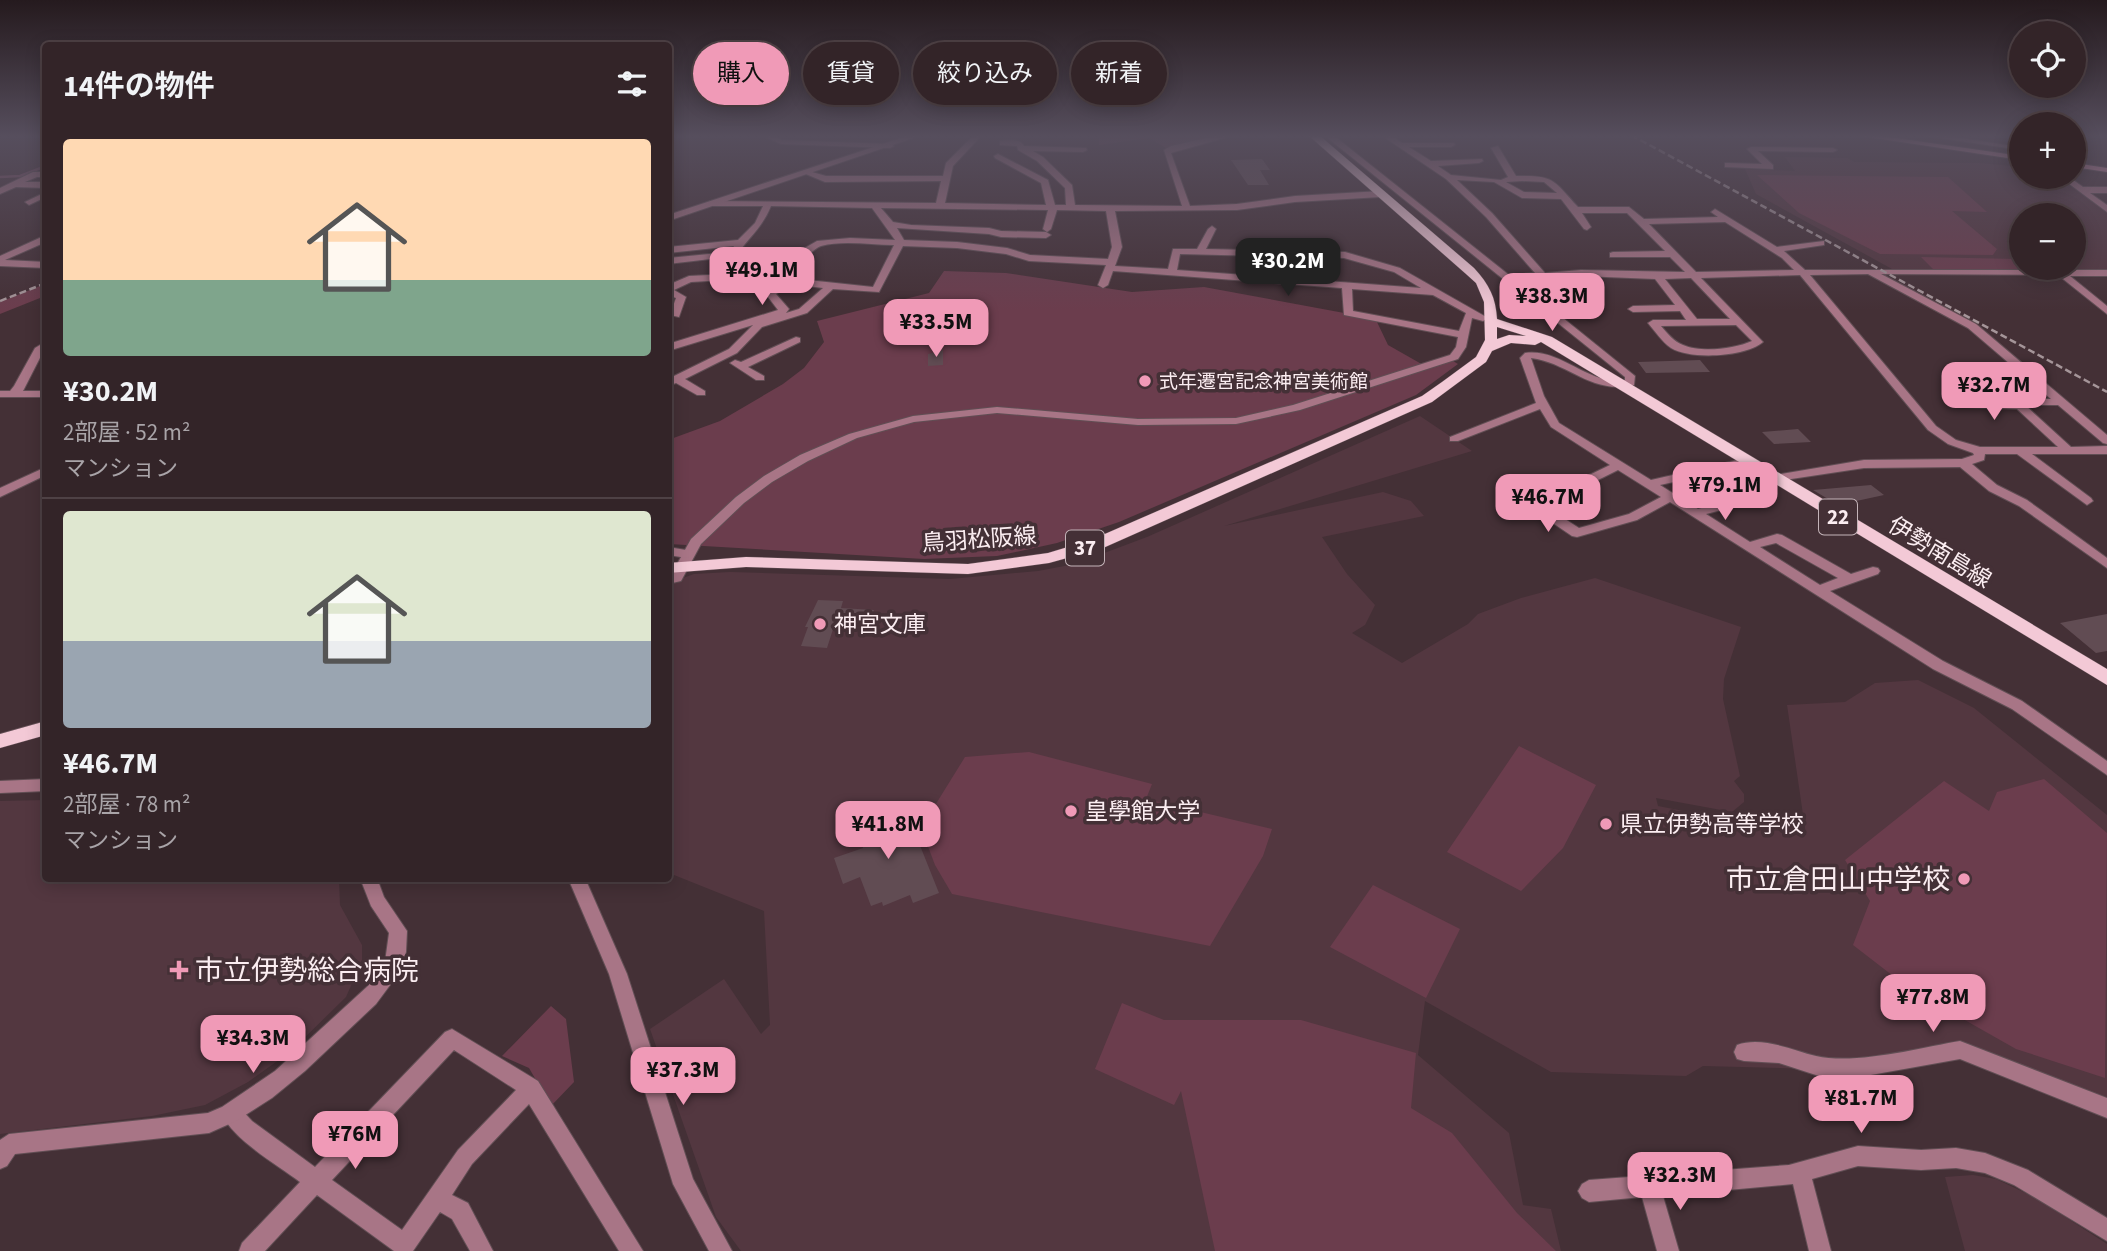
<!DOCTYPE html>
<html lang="ja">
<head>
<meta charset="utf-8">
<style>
  body { margin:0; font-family:"Source Sans 3","Noto Sans JP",sans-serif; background:#3b2c30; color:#f1f3f6; height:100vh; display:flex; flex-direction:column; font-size:26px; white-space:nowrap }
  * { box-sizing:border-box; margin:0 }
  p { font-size:23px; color:#a9a4a8 }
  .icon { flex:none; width:38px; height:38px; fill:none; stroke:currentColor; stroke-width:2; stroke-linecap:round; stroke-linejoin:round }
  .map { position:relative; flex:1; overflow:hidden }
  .sheet { position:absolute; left:42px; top:42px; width:630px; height:840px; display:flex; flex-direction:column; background:#332428; border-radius:7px; box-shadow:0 4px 18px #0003,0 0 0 2px #4e4145 }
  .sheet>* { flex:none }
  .guide { position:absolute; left:693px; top:42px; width:665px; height:63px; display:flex; gap:14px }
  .tools { position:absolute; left:2009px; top:21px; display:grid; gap:14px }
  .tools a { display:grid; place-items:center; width:77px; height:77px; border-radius:50%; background:#332428; box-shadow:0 4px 18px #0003,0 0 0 2px #4e4145; font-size:35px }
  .price { position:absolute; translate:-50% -60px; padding:0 16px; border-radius:14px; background:#f09ab7; color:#111; font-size:23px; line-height:46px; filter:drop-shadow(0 2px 4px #0008) }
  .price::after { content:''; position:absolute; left:50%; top:42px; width:21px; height:16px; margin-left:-10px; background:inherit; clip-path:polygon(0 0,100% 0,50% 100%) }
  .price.on { background:#222; color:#fff }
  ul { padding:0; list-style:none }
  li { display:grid; align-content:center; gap:14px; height:371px; padding:0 21px }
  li+li { border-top:2px solid #4e4145 }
  li span { display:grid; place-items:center; height:217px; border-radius:7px; color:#555 }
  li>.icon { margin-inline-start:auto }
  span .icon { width:126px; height:126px; fill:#fffc; stroke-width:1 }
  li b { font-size:30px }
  h2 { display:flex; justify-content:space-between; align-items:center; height:84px; padding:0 21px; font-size:30px }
  .tag { padding:0 24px; border-radius:32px; background:#332428; box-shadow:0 4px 18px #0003,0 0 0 2px #4e4145; font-size:24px; line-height:63px }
  .tag.on { background:#f09ab7; color:#111 }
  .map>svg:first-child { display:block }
</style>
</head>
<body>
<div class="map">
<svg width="2107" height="1251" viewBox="0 0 2107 1251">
  <rect width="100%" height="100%" fill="#443036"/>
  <!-- built -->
  <path fill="#533740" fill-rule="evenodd" d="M1785,157L1848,158L1854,162L1980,163L2021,167V177H2062L2107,212V270L1892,269L1756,194L1745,169L1795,171ZM2021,215H2074V268H2021Z
    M1420,416L1472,451L1224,526L1383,492L1411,501L1424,516L1322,537L1347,574L1375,605L1365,625L1352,633L1402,663L1468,624L1478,614L1521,598L1595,578L1741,627L1724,679L1723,699L1740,776L1734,781L1744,794V802L1732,812L1656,798L1658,806L1806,835L1787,705L1845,702L1875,683L1918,680L1974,708L2107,815V1104L1957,1043L1814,1069L1703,1066L1686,1076L1551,1072L1425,1001L1418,1055L1509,1133L1523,1205L1551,1209L1561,1251H741L716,1217L650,1029L724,979L761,1034L770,1025L764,911L669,873V583L694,574L730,572L950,579L1038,571L1075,564L1147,537Z
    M45,800L46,878L339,879L340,905L362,945V961L346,997L290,1052L248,1082L205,1105L152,1116L0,1134V801Z
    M1973,1175L1996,1179L2036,1198L2107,1244V1251H1965L1945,1177Z"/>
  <!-- green -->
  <path fill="#6b3d4d" d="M1099,135H1226L1166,148L1149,138L1099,145Z
    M1757,175L1948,177L1987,212L1952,211L1997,249L1993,255L1880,254L1799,213Z
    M1921,257L2018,259L2021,268L2032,271L1934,270Z
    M944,271L1006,273L1132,292L1204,287L1355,315L1377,322L1388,345L1425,366L1448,358L1458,364L1416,395L1119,522L1057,543L997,556L924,559L669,544L668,440L720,421L783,384L804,368L824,342L817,321L929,293Z
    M45,284V296L0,314V302Z
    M1519,746L1596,785L1563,848L1521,891L1447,852Z
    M1029,752L1152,784L1146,799L1272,829L1263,856L1210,946L952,894L935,865L921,828L965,757Z
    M2044,779L2107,833L2105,1078L2016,1049L1910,989L1853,945L1870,901L1845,860L1944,781L1989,811L1997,792Z
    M1373,885L1460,929L1426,998L1330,947Z
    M1122,1003L1164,1020H1301L1416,1053L1411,1108L1452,1133L1517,1213L1556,1251H1215L1181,1091L1174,1105L1095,1069Z
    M551,1006L566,1019L574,1082L551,1106L529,1068L502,1056Z"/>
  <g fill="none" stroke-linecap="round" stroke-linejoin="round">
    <!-- stream -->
    <path stroke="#7a4e62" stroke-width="2.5" d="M0,177L20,176L46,166"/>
  </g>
  <!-- building -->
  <path fill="#614c53" d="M1262,159L1270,170H1260L1269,185H1248L1231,160Z
    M943,350V365L928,366V354Z
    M1700,360L1710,372L1646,373L1638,362Z
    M1798,429L1811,442L1774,444L1762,432Z
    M1871,485L1884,495L1838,505L1813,490Z
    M818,600L843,601L841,608L874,610L869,626L835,623L827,648L801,646L808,627H805Z
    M2107,614V651L2096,653L2060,623Z
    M898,807L908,831L913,828L939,893L913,903L910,895L883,906L882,902L871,906L860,877L843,884L834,858L863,848L857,828L863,819Z"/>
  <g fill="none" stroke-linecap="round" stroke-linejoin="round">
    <defs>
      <path id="minor" d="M761,135H772L782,140L890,144L894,146L890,148L781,144Z
        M974,135H982L953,166L945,203L1046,205L1041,183L995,158L994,156L998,154L1048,180L1055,205H1066L1065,188L1037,161L1018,150L1017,146L1000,145V141C1007,140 1021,139 1024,146L1086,148L1087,150L1083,152L1033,151L1043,157L1072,185L1075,205L1182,206L1164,150L1171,146L1220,135H1235L1171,153L1190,206L1237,204L1295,196L1381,191L1385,194L1381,197L1295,202L1237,210L1115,211L1122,247L1115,266L1168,269L1173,249H1197L1208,229L1212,226L1216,229L1206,249L1345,252L1400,268L1488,318L1483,321L1472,318L1466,347L1458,359L1300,410L1236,424L1138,425L997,413L914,422L857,438L808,461L772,482L744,503L701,544L681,581L668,584V575H671L691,539L736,497L764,476L800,455L849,434L913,416L997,407L1138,419L1236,418L1293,405L1450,355L1456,347L1458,337L1344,315L1342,288L1113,271L1108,285L1103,288L1098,285L1106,265L1029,261L1006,254L957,248L903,246L879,292L833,289L807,313L762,327L737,353L685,379L705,391V395H697L676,383L668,386V379L729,349L753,325L668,351V344L778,310L765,293L789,278L873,287L894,245C871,245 843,240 821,246C815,248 810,255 803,258C785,267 757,271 738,269V265L741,264L789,257L817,241L850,238L895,240L872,208L771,206C762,228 749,237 736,256L668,264V258L730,252L734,246L668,253V247L738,240L755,223L763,206H713L710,205V201L936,203L941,181L825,182L801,172L805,170L826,176H943L946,163ZM881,208L1048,210L1043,229L1047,232L1051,229L1057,210L1106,211L1112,247L1108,259L1030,255L1007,248L957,242L904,240L897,228L989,234L1001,237L1046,238L1051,235L1046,232L1001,231L989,228L911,225L893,222ZM1180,254L1344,258L1394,272L1421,288L1177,270ZM791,284L823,288L799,309L786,313L789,309L776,294ZM1352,289L1433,295L1466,313L1459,331L1353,311Z
        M1324,135H1333L1509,275L1535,273L1486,217L1446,179L1381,135H1390L1402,143H1454L1455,145L1451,147H1409L1431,161L1482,159L1483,161L1479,163L1438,166L1451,175L1501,180L1508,177L1491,148L1498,146L1516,176C1555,175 1553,180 1578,207H1629L1644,219L1718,217L1711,212L1715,209L1777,247L1824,241V245L1784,251L1805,270H2107V276H2070L2107,306V314L2058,275L1881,274L1976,324L2107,435V444L2103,443L2058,405H2025L2071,447L2107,446V454H2032L2091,498L2093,501L2087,505L2017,454H1985L1984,460L1972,464L1997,485L2027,500L2107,558V568L2019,506L1989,491L1960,467L1864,468L1771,482L1769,479L1771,476L1775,475L1864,460L1962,459L1974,455L1973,453L1948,444L1928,430L1800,275L1701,278L1763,342C1746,357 1690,360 1671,348C1662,342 1655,331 1648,323L1653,320H1686L1680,311L1633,312L1628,309L1633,306L1675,305L1655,279L1581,276L1516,280L1635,376L1634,385C1591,395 1570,363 1531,358L1544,396L1559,423L1651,480L1747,458L1751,459V465L1660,485L1698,509L1745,496L1749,497L1751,500L1749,503L1706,514L1750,542L1777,534L1782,535L1851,574L1873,567L1878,568L1880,571L1878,574L1830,591L1943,661L2022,701L2107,761V775L2012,709L1933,669L1670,502L1637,520L1577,537L1572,536L1541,515L1538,508L1552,493L1610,465L1551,427L1540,409L1458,441H1450V437L1536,403L1520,358L1525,353C1562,348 1588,386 1625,380V377ZM1457,180L1494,182L1522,198L1561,199L1584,229L1587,230L1591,227L1582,213H1627L1665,251L1613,252L1610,253V257H1670L1685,272L1581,270L1545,273L1492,213ZM1522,181L1544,182L1557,193L1524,192L1506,182ZM1725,222L1782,258L1794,270L1696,272L1649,224ZM1868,274L1968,328L2051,399H2018L2002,387L1996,390L2009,402H1968L1964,403V407L2017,409L2058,447H1980L1956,440L1936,426L1810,275ZM1691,278L1730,319H1697L1665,279ZM1736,325L1752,341C1734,349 1701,353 1683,345C1674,342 1667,333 1661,326ZM1618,470L1661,497L1629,514L1579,528L1551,510L1560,499ZM1776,543L1838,578L1820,585L1760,547Z
        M1920,135H1942L2018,147L2014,149Z
        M1751,147L1833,148L1837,150L1833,152L1758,151L1773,165V169L1725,167V163H1728L1762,164L1747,149Z
        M33,172H46V177H37L25,182H46V188L16,187L0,194V188Z
        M2060,177H2069L2083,187H2107V193H2090L2107,205V212Z
        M46,192V197L29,205L25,202Z
        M46,235V242L5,260L46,262V268L0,266V256Z
        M790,271L795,274L793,276L691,282L674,290L686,297L679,317L670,315L676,298L668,295V285L689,276Z
        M796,337L800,338V342L748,367L764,376V380H756L730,363L735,360L741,362Z
        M40,345L45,348L23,391H46V397H0V391H10L14,386L35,348Z
        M46,467V475L0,497V488Z
        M568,878H585L627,974L693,1179L732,1251H709L673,1184L609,974Z
        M452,1029L538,1081L643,1251H619L529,1104L472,1164L452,1195L468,1203L493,1251H470L452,1219L440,1212L413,1251H394L317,1195L265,1251H239L242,1243L300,1182C278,1165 233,1140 222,1114L225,1107L232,1104L239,1107L252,1121L315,1167L445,1032ZM454,1050L516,1090L458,1150L402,1230L332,1180Z
        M1960,1041L2107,1098V1118L1960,1059L1854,1078L1819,1076L1779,1063L1744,1061L1737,1059L1734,1052L1737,1045C1762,1036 1792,1050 1816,1056C1856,1065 1919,1048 1960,1041Z
        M1858,1146L1921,1150L1956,1148L1985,1153L2028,1170L2107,1218V1241L2014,1185L1985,1173L1956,1168L1921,1170L1858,1166L1812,1179L1831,1251H1809L1793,1184L1663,1196L1679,1251H1657L1642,1197L1589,1202L1582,1198L1578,1191L1582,1184L1589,1180L1789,1165Z"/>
      <path id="tertiary" d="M910,135H922L668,221V215Z
        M668,547L692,551L694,554L687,558L668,555Z
        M46,779V791L0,793V781Z
        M360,878H377L384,897L407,931L406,952L399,973L376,1004L305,1071L272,1098L236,1121L209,1133L15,1154L7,1166L0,1169V1140L9,1134L208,1113L222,1107L275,1071L369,985L385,962L389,933L371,906Z"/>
      <path id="secondary" d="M1854,135H1875L2021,156V160Z
        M2074,163L2107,168V172L2074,167Z"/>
      <path id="primary" d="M1308,135H1319L1474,268C1489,284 1496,298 1497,319L1552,337L2107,669V685L1541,342L1535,345L1511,343L1492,351L1486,362L1432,402L1103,548L1049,563L968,574L746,567L668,573V563L746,557L968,564L1048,553L1091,540L1422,396L1442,382L1476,357L1485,340L1484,302L1476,283L1466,274ZM1497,327L1526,336L1509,335L1497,339Z
        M46,721V735L0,748V734Z"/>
    </defs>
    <!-- minor casing -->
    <use href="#minor" stroke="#614e54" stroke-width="2"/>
    <!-- tertiary casing -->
    <use href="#tertiary" stroke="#614e54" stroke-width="2"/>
    <!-- secondary casing -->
    <use href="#secondary" stroke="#614e54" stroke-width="2"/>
    <!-- primary casing -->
    <use href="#primary" stroke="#614e54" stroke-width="1"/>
    <!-- minor -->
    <use href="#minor" fill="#a87586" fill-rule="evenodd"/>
    <!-- tertiary -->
    <use href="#tertiary" fill="#a87586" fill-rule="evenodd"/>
    <!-- secondary -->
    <use href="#secondary" fill="#e898b3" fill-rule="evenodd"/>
    <!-- primary -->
    <use href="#primary" fill="#f3c9d6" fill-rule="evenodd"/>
    <!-- rail -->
    <path stroke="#a59599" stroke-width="2.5" stroke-dasharray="7 3.5" stroke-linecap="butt" d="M1631,135L2107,392
      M0,301L46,283"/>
  </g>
  <!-- sky -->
  <linearGradient id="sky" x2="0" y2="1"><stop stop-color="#251a1e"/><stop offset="0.44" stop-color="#564e5d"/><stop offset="1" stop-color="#564e5d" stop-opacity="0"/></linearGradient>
  <rect width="2107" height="310" fill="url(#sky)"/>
  <!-- markers -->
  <g fill="#f09ab7" stroke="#443036" stroke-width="2.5">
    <circle cx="1145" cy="381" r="7"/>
    <circle cx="820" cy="624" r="7"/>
    <circle cx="1071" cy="811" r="7"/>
    <circle cx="1606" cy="824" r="7"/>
    <circle cx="1964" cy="879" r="7"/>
    <path d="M175.5 959.5h7v7h7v7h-7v7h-7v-7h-7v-7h7z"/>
  </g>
  <g text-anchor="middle" stroke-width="7" stroke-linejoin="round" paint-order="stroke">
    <!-- far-poi labels -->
    <g font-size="19" fill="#fbedf1" stroke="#443036" text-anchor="start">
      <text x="1159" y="388">式年遷宮記念神宮美術館</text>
    </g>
    <!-- shield labels -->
    <g fill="#443036" stroke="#c4b4b9" stroke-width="2">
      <rect x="1819" y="499.5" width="38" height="35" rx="5"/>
      <rect x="1066" y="530.5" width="38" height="35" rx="5"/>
    </g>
    <g font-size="21" font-weight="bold" fill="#fbedf1">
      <text x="1838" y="524">22</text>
      <text x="1085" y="555">37</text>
    </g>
    <!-- street labels -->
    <g font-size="23" fill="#fbedf1" stroke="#443036">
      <text transform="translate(979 539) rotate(-4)" y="8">鳥羽松阪線</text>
      <text transform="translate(1940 552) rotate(31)" y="8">伊勢南島線</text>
    </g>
    <!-- poi labels -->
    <g font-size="23" fill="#fbedf1" stroke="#443036" text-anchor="start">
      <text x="834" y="632">神宮文庫</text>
      <text x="1085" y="819">皇學館大学</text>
      <text x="1620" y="832">県立伊勢高等学校</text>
    </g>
    <!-- near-poi labels -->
    <g font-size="28" fill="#fbedf1" stroke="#443036" text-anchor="end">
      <text x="1950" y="889">市立倉田山中学校</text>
      <text x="195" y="980" text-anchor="start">市立伊勢総合病院</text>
    </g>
  </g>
</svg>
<div class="tools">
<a><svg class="icon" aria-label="locate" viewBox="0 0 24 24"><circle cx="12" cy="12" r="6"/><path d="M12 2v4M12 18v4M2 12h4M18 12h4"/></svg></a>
<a>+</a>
<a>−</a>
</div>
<b class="price on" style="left:1288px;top:298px">¥30.2M</b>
<b class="price" style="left:762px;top:307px">¥49.1M</b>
<b class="price" style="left:1552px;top:333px">¥38.3M</b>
<b class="price" style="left:936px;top:359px">¥33.5M</b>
<b class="price" style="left:1994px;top:422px">¥32.7M</b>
<b class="price" style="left:1725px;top:522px">¥79.1M</b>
<b class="price" style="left:1548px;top:534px">¥46.7M</b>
<b class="price" style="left:888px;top:861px">¥41.8M</b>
<b class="price" style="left:1933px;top:1034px">¥77.8M</b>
<b class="price" style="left:253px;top:1075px">¥34.3M</b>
<b class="price" style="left:683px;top:1107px">¥37.3M</b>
<b class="price" style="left:1861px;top:1135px">¥81.7M</b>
<b class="price" style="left:355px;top:1171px">¥76M</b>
<b class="price" style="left:1680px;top:1212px">¥32.3M</b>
<div class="guide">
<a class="tag on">購入</a>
<a class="tag">賃貸</a>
<a class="tag">絞り込み</a>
<a class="tag">新着</a>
</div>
<section class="sheet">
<h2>14件の物件<svg class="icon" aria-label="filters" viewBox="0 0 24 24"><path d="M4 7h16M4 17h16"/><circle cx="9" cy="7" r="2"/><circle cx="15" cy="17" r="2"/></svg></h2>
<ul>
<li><span style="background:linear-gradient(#ffd9b3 65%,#7fa58c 0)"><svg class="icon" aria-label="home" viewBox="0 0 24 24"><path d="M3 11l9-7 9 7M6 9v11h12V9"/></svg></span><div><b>¥30.2M</b><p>2部屋 · 52 m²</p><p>マンション</p></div></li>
<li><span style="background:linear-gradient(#dfe7d0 60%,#9aa5b1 0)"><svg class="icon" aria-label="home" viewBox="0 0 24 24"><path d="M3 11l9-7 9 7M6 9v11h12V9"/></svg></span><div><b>¥46.7M</b><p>2部屋 · 78 m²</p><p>マンション</p></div></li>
</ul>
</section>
</div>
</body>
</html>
